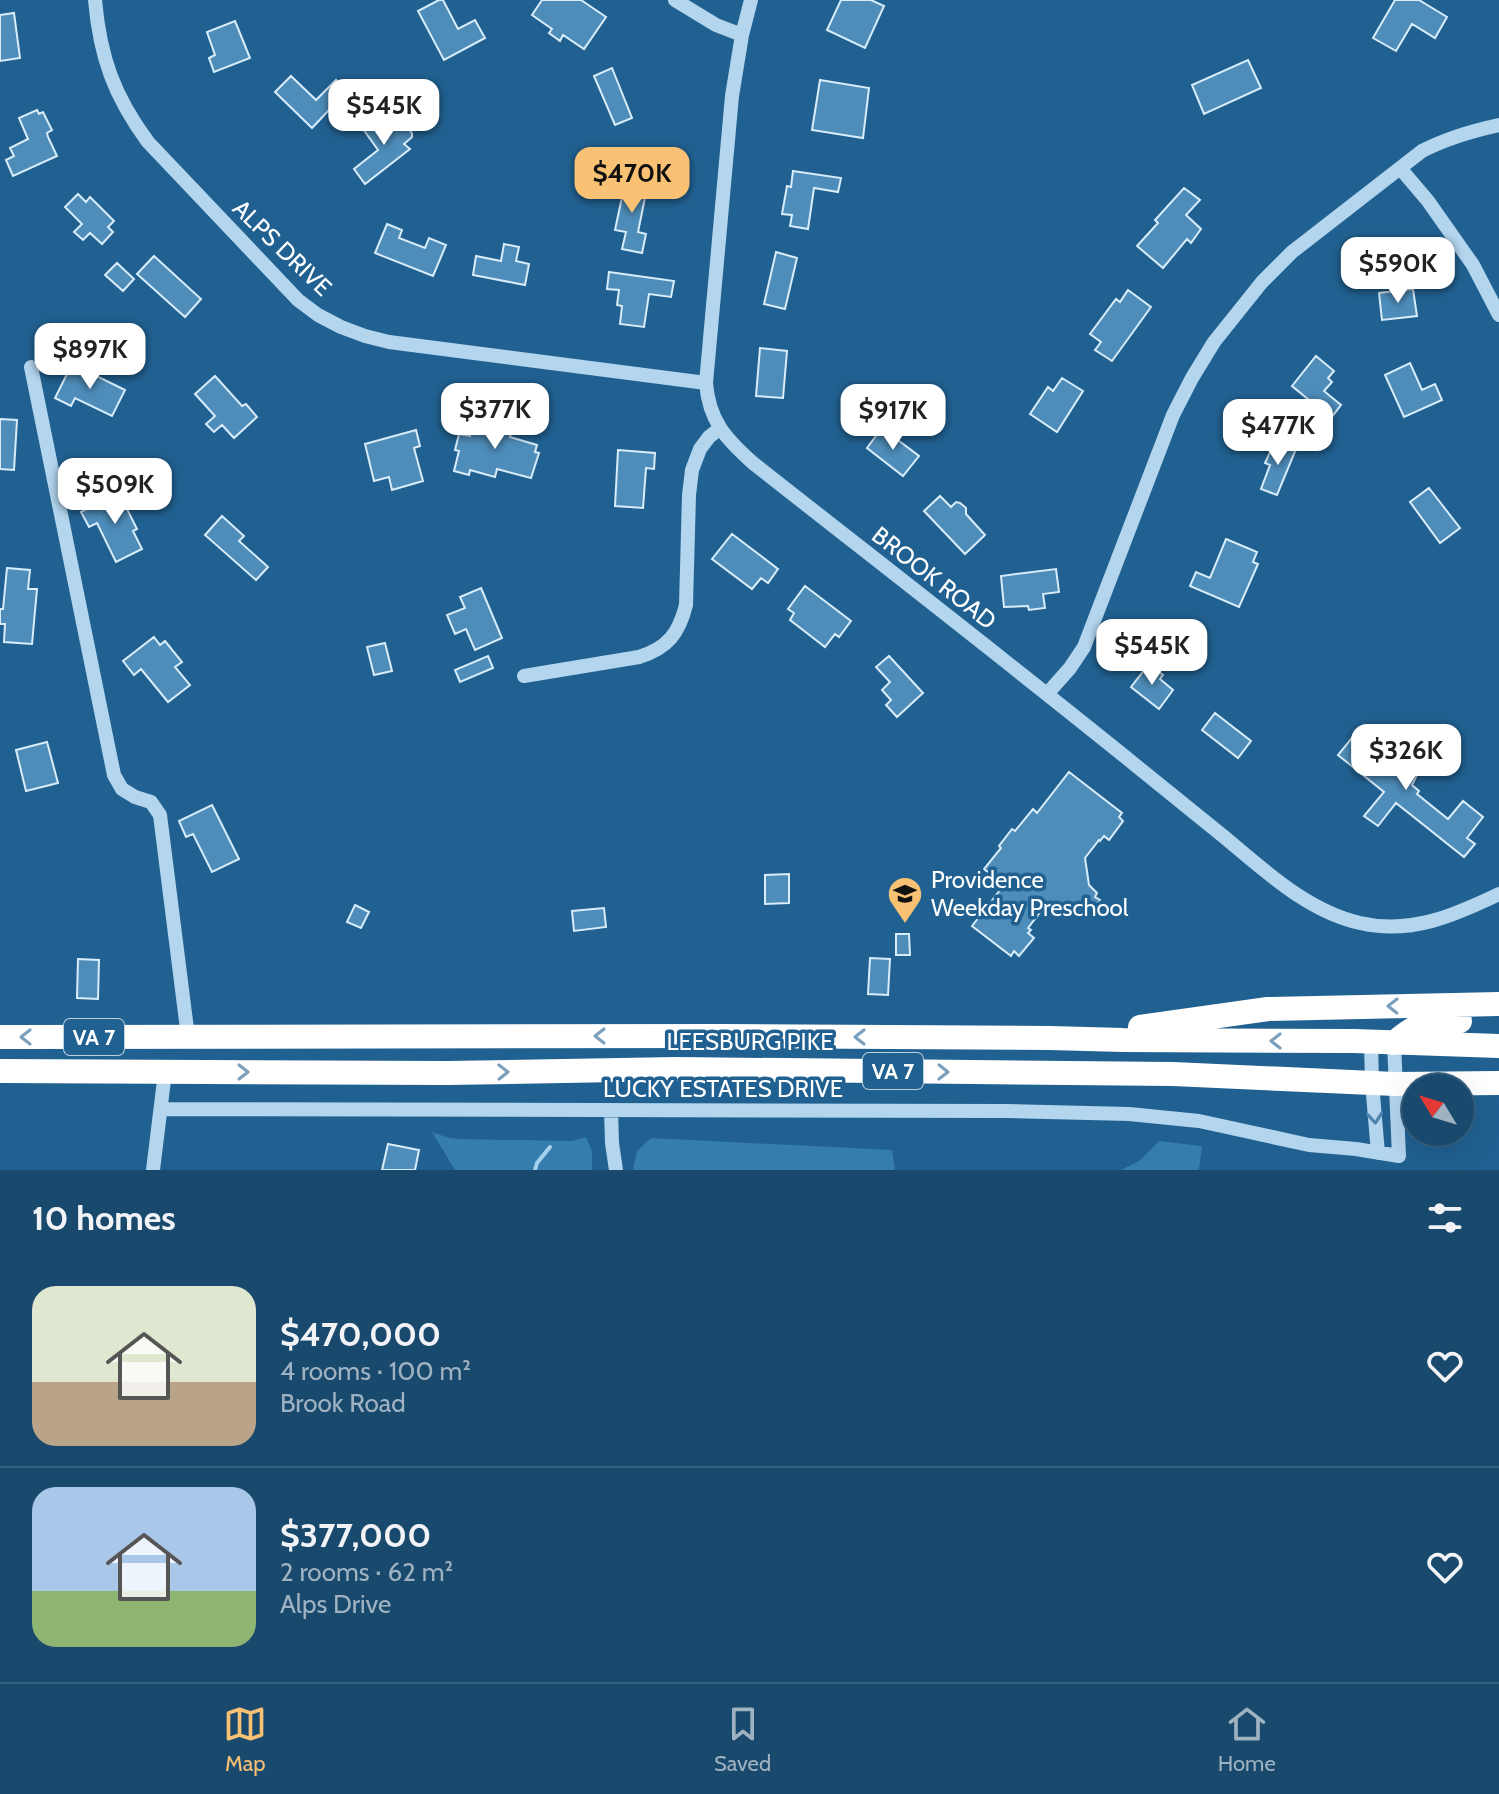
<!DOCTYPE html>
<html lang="en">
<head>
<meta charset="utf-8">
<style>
  body { margin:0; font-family:Cabin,sans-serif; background:#265375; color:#f1f3f6; height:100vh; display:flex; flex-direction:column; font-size:30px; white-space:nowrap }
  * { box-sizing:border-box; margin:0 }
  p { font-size:26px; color:#9fb2c2 }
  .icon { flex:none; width:44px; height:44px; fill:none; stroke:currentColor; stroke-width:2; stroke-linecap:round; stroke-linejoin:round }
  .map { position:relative; height:1170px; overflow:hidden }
  .sheet { display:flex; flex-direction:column; background:#19496d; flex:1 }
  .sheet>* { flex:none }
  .needle { width:52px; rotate:308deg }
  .controls { position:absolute; left:1402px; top:1074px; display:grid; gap:16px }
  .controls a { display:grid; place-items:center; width:72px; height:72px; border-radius:50%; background:#19496d; box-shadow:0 8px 32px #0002,0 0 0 2px #376180; font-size:40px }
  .price { position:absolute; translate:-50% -68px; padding:0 18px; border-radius:16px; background:#fff; color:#222; font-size:26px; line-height:52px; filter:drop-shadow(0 2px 4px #0008) }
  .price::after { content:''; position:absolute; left:50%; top:48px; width:24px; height:18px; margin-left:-12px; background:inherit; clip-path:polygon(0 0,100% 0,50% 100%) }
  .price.selected { background:#f9c174; color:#111 }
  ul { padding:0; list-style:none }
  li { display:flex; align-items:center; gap:24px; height:200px; padding:0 32px }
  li+li { border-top:2px solid #376180 }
  li span { display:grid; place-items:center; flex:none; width:224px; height:160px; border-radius:24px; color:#555 }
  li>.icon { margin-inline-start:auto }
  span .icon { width:96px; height:96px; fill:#fffc; stroke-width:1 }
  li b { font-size:34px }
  h2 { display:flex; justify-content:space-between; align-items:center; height:96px; padding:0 32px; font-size:34px }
  .tabs { display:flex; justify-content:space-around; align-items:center; height:112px; border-top:2px solid #376180; background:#19496d; font-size:22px; color:#9fb2c2 }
  .tabs a { display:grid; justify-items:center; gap:4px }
  .tabs .selected { color:#f9c174 }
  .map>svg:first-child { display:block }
</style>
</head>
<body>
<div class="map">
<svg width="1499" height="1170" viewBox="0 0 1499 1170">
  <rect width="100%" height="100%" fill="#216191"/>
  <!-- green -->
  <path fill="#357caf" d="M432,1132L449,1138L460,1139L572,1141L586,1137L592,1151V1170H455Z
    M651,1138L892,1150L895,1170H633L637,1151Z
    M1159,1141L1202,1146L1199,1170H1121L1139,1161Z"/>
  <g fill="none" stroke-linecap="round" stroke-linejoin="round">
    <!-- stream -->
    <path stroke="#a6d1ee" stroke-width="4" d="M535,1170L537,1163L550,1147"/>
  </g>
  <!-- building -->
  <path fill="#4e8dba" stroke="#d8ecf9" stroke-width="2" d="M439,0H443L458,29L475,20L485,38L444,60L418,11Z
    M542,0H581L606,17L584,49L563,35L560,41L549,33L552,29L532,15Z
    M841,0H871L884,6L865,48L827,30Z
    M1395,0H1419L1447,17L1435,38L1412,24L1396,51L1373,38Z
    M14,13L20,58L0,61V15Z
    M235,21L250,58L214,72L209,58L215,55L207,32Z
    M1248,60L1261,88L1204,114L1192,85Z
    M612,68L632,118L615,125L594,76Z
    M291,76L316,100L336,80L347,91L312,128L275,92Z
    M820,80L869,88L863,138L812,130Z
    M37,110L39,114L43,112L52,130L47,133L48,137L57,156L13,176L6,160L14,156L10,148L28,139L19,118Z
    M382,114L392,125L401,120L412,133V137L404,144L410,149L365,184L354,169L378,150L363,129Z
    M793,171L841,178L838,192L814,188L808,229L790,226L792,215L782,214L787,186L791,187Z
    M626,178L648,183L638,232L646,234L642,253L622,249L626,232L615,230Z
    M1184,188L1200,200L1186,215L1201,229L1191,243L1187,239L1163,268L1137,246L1158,223L1155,220Z
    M78,194L86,202L90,197L114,221L108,227L113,232L102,244L90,233L83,240L74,232L82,224L65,207Z
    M387,224L402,230L399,238L425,248L429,238L446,245L433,276L375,253Z
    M504,244L519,247L516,261L529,264L525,285L473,275L476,256L501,261Z
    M776,252L797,258L785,309L764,304Z
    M154,256L201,299L185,317L137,274Z
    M117,263L134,279L123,291L105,275Z
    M609,272L674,281L671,297L649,294L644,327L620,324L622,306L617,305L619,290L607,289Z
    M1413,289L1417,316L1382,320L1379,293Z
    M1128,290L1151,307L1112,361L1095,350L1101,342L1090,334L1116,299L1120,302Z
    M760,348L787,351L783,398L756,396Z
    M1316,356L1334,371L1328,378L1332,382L1324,391L1341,405L1331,418L1292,386Z
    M1410,363L1422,390L1435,384L1442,400L1404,417L1385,375Z
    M72,364L125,390L112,416L75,398L71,406L55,398Z
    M215,376L242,406L246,404L257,417L234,438L222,425L214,432L206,424L215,416L195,394Z
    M1062,378L1083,391L1057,432L1030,414L1048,387L1053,391Z
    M502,416L515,419L510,437L537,445L535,452L539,453L531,478L497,469L495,477L470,470L469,475L454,471L459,451L455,450L459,434L470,436L473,423L498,429Z
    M0,419L17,420L14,470L0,469Z
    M882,428L919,456L903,476L867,448Z
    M416,430L420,446L414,448L423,481L392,490L389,477L374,481L365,444Z
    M1275,441L1296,449L1277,495L1261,489L1270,465L1265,463Z
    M618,450L655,453L654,469L646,468L643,508L615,506Z
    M1429,488L1460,528L1440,543L1410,502Z
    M119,493L137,529L133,531L142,549L116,562L97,523L89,527L81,512Z
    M940,496L951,507L956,502L960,503L966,508V514L985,535L965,554L924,511Z
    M222,516L244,536L239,541L268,567L256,580L205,535Z
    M732,534L778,569L768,583L761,578L752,589L712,559Z
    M1226,539L1257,552L1253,562L1258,564L1239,607L1190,586L1196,572L1210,578Z
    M7,568L30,570L28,589H37L32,644L4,642L5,624H0V609H3Z
    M1056,569L1059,592L1043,594L1045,608L1029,610L1028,606L1004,607L1001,576Z
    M805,586L851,621L839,637L835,634L825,647L790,620L794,613L788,609Z
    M481,588L502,638L475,650L466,629L455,634L447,615L465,608L460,597Z
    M154,637L160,645L165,641L182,662L175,667L190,685L168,702L141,669L134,675L123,661Z
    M385,643L392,671L374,675L367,647Z
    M488,656L493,668L460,682L455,670Z
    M889,656L923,693L897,717L886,705L891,700L882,690L890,682L876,667Z
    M1149,664L1163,675L1160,679L1173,690L1159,709L1131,687Z
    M1215,713L1251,741L1238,758L1202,730Z
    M1366,726L1386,743L1383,747L1386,749L1383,753L1401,767L1403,764L1417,775L1412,785L1419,791L1417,794L1448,819L1463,801L1483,817L1467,838L1475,844L1464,857L1396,803L1378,826L1364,816L1384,792L1338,755L1359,729L1362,731Z
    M47,742L58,783L26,791L16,750Z
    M1069,772L1122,813L1119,817L1123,821L1109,840L1104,836L1100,841L1099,840L1085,858L1089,885L1097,893L1095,897L1100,900L1088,916L1082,912L1080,914L1070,908L1042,910L1028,928L1031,930L1028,933L1034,938L1019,956L1014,951L1011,956L972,926L1004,885L984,869L1001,848L999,846L1012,829L1015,831L1033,809L1037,813Z
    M212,805L239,859L212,872L193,834L186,837L179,821Z
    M789,874V903L765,904V875Z
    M355,905L369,912L361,928L347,922Z
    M604,908L606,927L574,931L572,911Z
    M896,934H909L910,955H896Z
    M870,958L890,959L888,995L868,994Z
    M78,959L99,960L98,999L77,998Z
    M388,1144L419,1150L415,1170H382Z"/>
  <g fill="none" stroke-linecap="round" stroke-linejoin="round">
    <!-- minor -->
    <path stroke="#b3d5ed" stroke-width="14" d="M95,0C100,57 114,96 148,142L298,300L318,315L341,327L365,336L389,342L706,383
      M675,0L716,25L742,35
      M751,0L742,35L732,96L706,383C709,421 726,439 753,463C880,563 1008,662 1134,764C1164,788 1193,812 1223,836C1264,870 1307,911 1360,923C1411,935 1455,915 1499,894
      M1400,168L1428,201L1473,265L1499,315
      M31,367L114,775L122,789L135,797L151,802L160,815L188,1037
      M524,676L639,657C668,648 679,633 686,605L689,495L692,470L700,449L709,437L719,429
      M1047,694L1070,668L1084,647L1173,415L1192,378L1214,342L1262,282L1292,252L1422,151C1447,138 1471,131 1499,125
      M1371,1042L1372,1083L1378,1153
      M161,1109L1006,1111L1129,1114L1199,1121L1309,1145L1356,1149L1399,1156L1394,1043
      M611,1110L612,1143L616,1170
      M153,1170L165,1072"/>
    <!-- highway -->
    <path stroke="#fff" stroke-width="24" d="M1140,1027L1268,1009L1499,1004
      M0,1037L722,1036L1050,1038L1123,1040L1354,1041L1499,1046
      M1394,1043C1419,1021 1428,1021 1460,1021
      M0,1071L447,1073L676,1069L1173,1074L1395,1084L1499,1083"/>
  </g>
  <!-- one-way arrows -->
  <defs><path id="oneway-chevron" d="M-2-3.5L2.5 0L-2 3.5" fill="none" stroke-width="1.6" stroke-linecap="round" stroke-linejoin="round" transform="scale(2)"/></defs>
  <g stroke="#7aa0bd">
    <use href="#oneway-chevron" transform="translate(1393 1006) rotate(-179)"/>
    <use href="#oneway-chevron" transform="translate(600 1036) rotate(180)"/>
    <use href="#oneway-chevron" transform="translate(26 1037) rotate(180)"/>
    <use href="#oneway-chevron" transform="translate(860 1037) rotate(180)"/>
    <use href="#oneway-chevron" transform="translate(1276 1041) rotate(-180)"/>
    <use href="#oneway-chevron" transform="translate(243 1072)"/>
    <use href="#oneway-chevron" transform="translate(503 1072) rotate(-1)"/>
    <use href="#oneway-chevron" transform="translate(943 1072) rotate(1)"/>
  </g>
  <use stroke="#4d84ad" href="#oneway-chevron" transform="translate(1375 1118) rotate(85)"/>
  <!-- icons -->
  <defs>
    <symbol id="school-pin" viewBox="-11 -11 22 30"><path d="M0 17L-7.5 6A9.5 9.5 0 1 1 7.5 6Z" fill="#f9c174" stroke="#216191"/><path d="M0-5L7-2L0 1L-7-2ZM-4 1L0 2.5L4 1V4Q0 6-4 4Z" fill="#111"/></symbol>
  </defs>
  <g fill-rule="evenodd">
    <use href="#school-pin" x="885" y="874" width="40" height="54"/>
  </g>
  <g text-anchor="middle" stroke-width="7" stroke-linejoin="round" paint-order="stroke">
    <!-- shield labels -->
    <g fill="#216191" stroke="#bcd0de" stroke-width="2">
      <rect x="64" y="1019" width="60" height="36" rx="6"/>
      <rect x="863" y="1053" width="60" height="36" rx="6"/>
    </g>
    <g font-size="22" font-weight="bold" fill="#fff">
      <text x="94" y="1045">VA 7</text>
      <text x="893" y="1079">VA 7</text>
    </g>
    <!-- street labels -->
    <g font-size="24" fill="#fff" stroke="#216191">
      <text transform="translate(282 248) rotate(44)" y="8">ALPS DRIVE</text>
      <text transform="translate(934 578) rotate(38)" y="8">BROOK ROAD</text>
      <text x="750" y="1050">LEESBURG PIKE</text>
      <text x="723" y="1097">LUCKY ESTATES DRIVE</text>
    </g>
    <!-- poi labels -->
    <g font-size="24" fill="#fff" stroke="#216191" text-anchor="start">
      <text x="931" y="888">Providence<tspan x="931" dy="28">Weekday Preschool</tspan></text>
    </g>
  </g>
</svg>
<div class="controls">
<a><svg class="needle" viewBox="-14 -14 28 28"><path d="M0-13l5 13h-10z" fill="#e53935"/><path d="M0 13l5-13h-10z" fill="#9fb2c2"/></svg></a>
</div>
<b class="price" style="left:384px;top:147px">$545K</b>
<b class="price selected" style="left:632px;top:215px">$470K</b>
<b class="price" style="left:1398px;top:305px">$590K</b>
<b class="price" style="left:90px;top:391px">$897K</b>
<b class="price" style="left:495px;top:451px">$377K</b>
<b class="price" style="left:893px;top:452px">$917K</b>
<b class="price" style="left:1278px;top:467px">$477K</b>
<b class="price" style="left:115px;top:526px">$509K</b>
<b class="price" style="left:1152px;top:687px">$545K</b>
<b class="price" style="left:1406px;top:792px">$326K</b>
</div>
<section class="sheet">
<h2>10 homes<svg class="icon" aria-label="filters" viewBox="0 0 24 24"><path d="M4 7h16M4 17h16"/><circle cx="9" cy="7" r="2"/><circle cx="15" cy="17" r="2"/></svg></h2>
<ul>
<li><span style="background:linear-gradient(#dfe7d0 60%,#b9a48a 0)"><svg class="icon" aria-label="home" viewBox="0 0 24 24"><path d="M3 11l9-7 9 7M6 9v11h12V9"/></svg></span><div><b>$470,000</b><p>4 rooms · 100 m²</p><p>Brook Road</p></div><svg class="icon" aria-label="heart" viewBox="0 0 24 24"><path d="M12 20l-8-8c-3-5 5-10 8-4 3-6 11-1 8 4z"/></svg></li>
<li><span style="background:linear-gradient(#a9c7e8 65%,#8fb573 0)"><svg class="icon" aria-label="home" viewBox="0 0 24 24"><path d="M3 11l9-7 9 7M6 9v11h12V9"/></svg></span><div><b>$377,000</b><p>2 rooms · 62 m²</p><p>Alps Drive</p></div><svg class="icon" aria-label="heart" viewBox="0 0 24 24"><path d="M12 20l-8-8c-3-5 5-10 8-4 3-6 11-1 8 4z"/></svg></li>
</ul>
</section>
<nav class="tabs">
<a class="selected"><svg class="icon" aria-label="map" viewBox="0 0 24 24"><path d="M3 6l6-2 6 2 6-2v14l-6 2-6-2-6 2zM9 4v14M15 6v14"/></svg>Map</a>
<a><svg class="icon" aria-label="saved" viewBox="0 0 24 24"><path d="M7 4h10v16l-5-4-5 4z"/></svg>Saved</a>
<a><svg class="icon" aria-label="home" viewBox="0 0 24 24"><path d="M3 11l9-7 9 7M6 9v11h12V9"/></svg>Home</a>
</nav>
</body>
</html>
